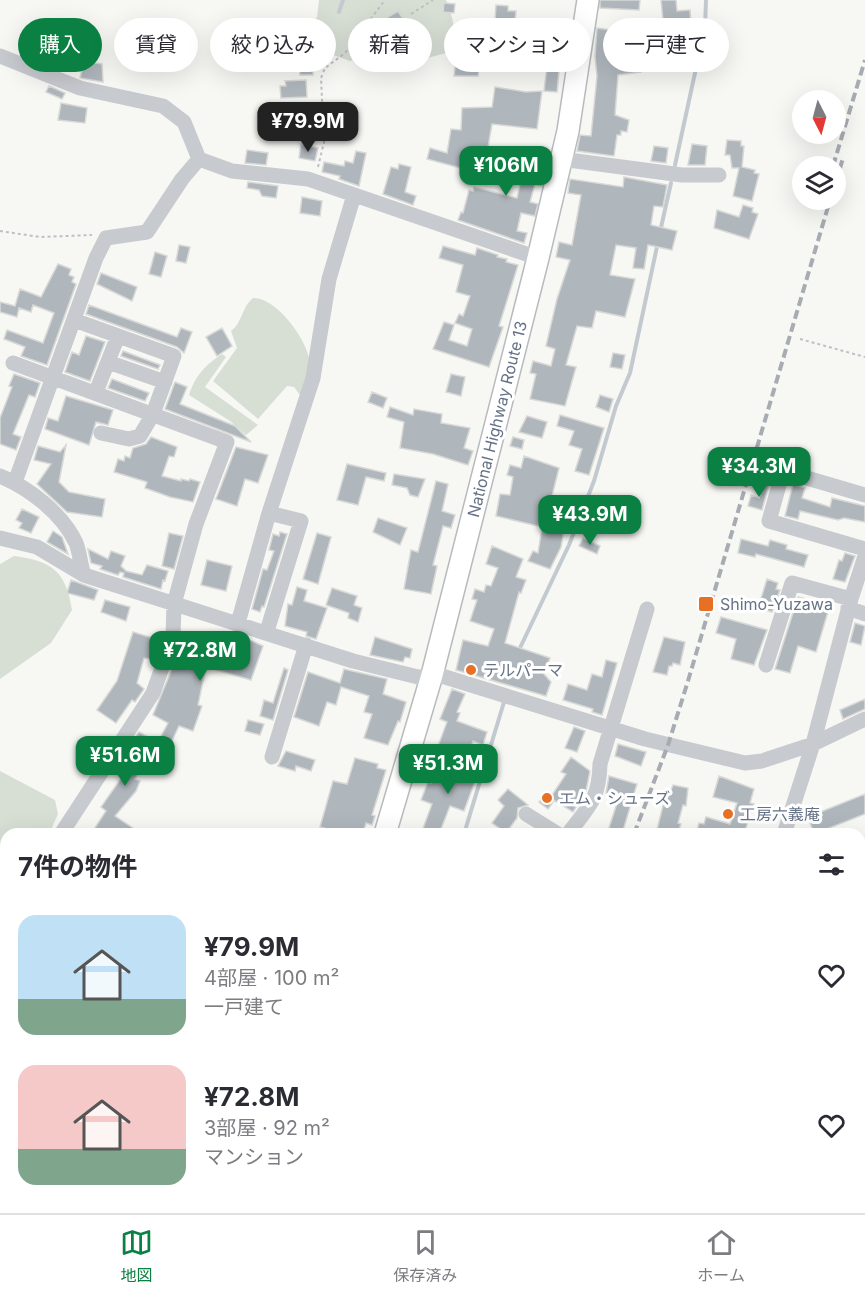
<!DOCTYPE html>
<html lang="ja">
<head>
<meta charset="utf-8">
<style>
  body { margin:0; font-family:Inter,"Noto Sans JP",sans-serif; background:#f2f2f3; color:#2b2b33; height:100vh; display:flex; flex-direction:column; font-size:22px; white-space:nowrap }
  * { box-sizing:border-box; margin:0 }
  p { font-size:20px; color:#7c7c81 }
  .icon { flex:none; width:33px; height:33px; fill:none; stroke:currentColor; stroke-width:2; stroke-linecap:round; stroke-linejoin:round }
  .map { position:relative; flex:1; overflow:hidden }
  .panel { position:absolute; left:0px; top:828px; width:866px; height:386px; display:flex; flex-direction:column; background:#fff; border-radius:18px 18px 0 0; box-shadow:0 6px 24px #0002 }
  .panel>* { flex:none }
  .top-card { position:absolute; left:18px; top:18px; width:830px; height:54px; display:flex; gap:12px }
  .needle { width:39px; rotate:174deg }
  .buttons { position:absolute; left:792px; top:90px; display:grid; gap:12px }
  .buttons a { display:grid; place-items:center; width:54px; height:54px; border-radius:50%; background:#fff; box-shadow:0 6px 24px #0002; font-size:30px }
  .price { position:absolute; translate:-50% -51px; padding:0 14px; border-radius:12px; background:#0b8043; color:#fff; font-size:20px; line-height:39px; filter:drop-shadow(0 2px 3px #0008) }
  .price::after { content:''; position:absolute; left:50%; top:36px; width:18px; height:14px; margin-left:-9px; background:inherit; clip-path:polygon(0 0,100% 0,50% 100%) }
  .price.active { background:#222; color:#fff }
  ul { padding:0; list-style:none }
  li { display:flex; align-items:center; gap:18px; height:150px; padding:0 18px }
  li span { display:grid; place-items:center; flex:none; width:168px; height:120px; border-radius:18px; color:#555 }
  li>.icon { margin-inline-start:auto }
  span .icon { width:72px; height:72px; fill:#fffc; stroke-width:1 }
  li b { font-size:26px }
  h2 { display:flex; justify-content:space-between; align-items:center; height:72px; padding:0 18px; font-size:26px }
  .tag { padding:0 21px; border-radius:27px; background:#fff; box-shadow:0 6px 24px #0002; font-size:21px; line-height:54px }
  .tag.active { background:#0b8043; color:#fff }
  .dock { display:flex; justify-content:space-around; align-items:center; height:84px; border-top:2px solid #e1e1e2; background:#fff; font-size:16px; color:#7c7c81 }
  .dock a { display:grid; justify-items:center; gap:3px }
  .dock .active { color:#0b8043 }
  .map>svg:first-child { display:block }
</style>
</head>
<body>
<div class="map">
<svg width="865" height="1213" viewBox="0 0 865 1213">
  <rect width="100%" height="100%" fill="#f7f7f4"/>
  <!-- green -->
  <path fill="#d7dfd5" d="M319,0H446C454,20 458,33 446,53L420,60L378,54L350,61L325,52L307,56L297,43L317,17Z
    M253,298C277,297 311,344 310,366C310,377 305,389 303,399L294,387L287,386L258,419L213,381L237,348L231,331C243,322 241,308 253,298Z
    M222,354L226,357L205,387L258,425L246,435L230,421L189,395C196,375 204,366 222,354Z
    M14,556C53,561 66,572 72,610L51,643L0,679V564Z
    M0,771L55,800L58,814L49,834H6V891L0,898Z"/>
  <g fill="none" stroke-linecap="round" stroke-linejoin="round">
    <!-- stream -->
    <path stroke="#c2cad0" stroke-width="4" d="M339,12L343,0
      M675,165L705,27L706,0
      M660,232L671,183
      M519,650L569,545L594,481L616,406L630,373L658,242
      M464,834L504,702
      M356,1213L358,1208"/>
  </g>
  <!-- building -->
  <path fill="#afb6bc" stroke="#d8d9d6" stroke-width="1.5" d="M600,0H640L639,10L600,8Z
    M661,0H676L677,11L690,10L691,26L642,30L641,22L663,20Z
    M444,3L455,4L454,13L443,12Z
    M496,5L508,6V11H516L515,22L495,20Z
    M398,11L410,29L397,37L394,33L384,39L378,29L389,23L386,18Z
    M477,25L486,27L485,39L475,38Z
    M533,25L562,29L555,71H559L557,92L544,91L549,49L530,45V41L522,40L524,28L532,30Z
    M597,28L637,34L636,43H640L641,72L618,75L615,115L629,120L627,132L621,131V135H617L614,156L577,151L580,135L591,136L597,76L595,57Z
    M458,40L476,41L475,56L481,57L478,76H454Z
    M84,61L102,64L103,82L80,78Z
    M299,65H313V75H300Z
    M306,80L307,97L281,98L280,86H286L285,81Z
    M49,86L65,93L62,99L46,92Z
    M495,87L526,92L542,91L537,129L492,124L487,153H472L468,170L427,159L430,148L447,153L451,129L461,130L462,108L492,107Z
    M61,103L87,108L85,123L58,120Z
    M727,140L741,141V146H744L742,167L755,170L754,173L759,174L752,201L733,196L739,168H732L730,155H725Z
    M301,144L318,148L315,161L299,158Z
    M692,144L707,146L705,165H688Z
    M654,146L668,148L666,163L651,161Z
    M501,147L538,155L536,165L546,167L542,186L535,184L530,202L538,204L535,216L521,213L517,231L527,233L524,243L458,220L461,212L463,213L469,190L473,191L474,187L517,198L521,180L495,172Z
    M247,150L268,153L266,165L245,163Z
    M356,151L366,153L359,186L339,179L340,176L322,172L324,162L344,166L345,161L353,163Z
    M399,164L411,167L405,192L416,196L413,205L383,194L391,167L398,169Z
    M624,177L667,185L663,207L654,206L651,225L677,231L672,250L648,245L644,269L633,268L636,248L616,245L610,275L635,279L625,317L596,311L592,328L577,326L566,365L576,367L565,406L530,399L536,374L530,373L533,361L551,366L555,349L546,346L557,299L570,260L556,257L559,242L572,245L581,195L568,193L570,179L623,187Z
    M248,182L278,186L276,198L262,196L259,190L247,188Z
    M302,197L322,201L320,216L300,213Z
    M743,205L753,208L752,212L758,214L749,239L714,228L717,210L739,217Z
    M179,245L190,247L186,263L176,261Z
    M443,246L475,255L477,248L498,255L497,257L507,259L506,262L518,265L499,326L503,327L489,367L433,349L444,322L454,325L449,340L467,346L472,329L455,323L459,314L463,316L470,296L456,292L463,265L439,258Z
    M155,252L167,256L161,277L149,274Z
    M58,264L71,269L69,275L74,277L72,282L76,284L47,365L21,356L25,347L4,339L7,330L43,343L54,313L33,305L31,312L19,308L17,317L0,312V302L15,306L20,289L41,297Z
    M101,273L137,287L132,301L97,284Z
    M89,305L177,337L181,328L192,332L184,353L177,347L86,314Z
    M222,328L232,346L217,356L206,337Z
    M86,336L105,342L90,381L65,372L72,352L79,355Z
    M123,351L160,365L158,369L121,356Z
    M613,353L625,355L622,369L610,367Z
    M14,374L40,383L35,397L29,395L13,434L21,437L16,450L0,444V418L12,387L9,386Z
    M451,374L465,377L461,396L446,392Z
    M112,379L149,393L145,401L108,388Z
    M175,382L187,387L180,404L235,426L251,442L165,409Z
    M372,392L387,398L383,408L368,402Z
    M600,395L613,399L609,412L596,407Z
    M66,396L113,410L108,425L96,422L89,445L45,429L48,418L58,421Z
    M390,407L413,415L414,409L442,414L441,423L470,428L464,448L473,451L468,465L433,454L400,448L404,422L387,417Z
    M560,415L604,428L589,475L575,471L582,449L569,445L574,431L557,426Z
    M527,416L547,422L542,438L519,432Z
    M151,437L177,447L174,457L169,456L162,476L181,481V479L189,481L190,479L200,482L193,502L170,497L145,488L147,482L114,472L118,459L124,461L125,456L130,458L133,448L146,444Z
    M513,437L524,440L522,449L510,446Z
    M66,445L59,482L69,492L105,499L102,517L67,512L37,484L51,464L34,460L38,446L60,452Z
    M236,447L268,455L258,483L245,479L237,506L216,499Z
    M524,456L559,468L550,504L542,502L538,526L496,516L500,494L510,495L513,477L507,475L510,465L521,468Z
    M347,464L386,473L384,481L366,477L358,505L337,500Z
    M394,474L425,479L418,497L410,495L407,488L392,485Z
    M436,481L448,484L442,511L455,515L451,528L443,526L433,565L437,566L431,594L404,589L411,550L418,552Z
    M763,483L769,484L762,510L748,506L751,495L759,498Z
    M793,484L805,488L802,498L830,507L832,498L865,506V522L844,518L838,520L800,511L798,519L785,516Z
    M22,509L39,517L31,533L19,528L22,523L16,520Z
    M378,518L407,528L400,545L373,532Z
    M542,528L562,531L563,535L561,547L550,569L528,561L533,551L538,553Z
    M53,531L62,537L68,554L47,542Z
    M280,532L287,534L264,607L262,606L260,612L252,609L263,569L267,570L274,551L269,550L273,534L279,536Z
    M169,533L183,536L174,569L162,566Z
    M317,533L331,537L318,584L303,579Z
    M583,538L600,546L597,554L579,546Z
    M741,539L768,546L770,540L787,545L786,549L808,555L804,567L756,554L755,557L738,553Z
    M492,546L523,559L516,577L526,580L521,593L519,592L505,643L550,658L544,674L551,682L546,696L456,670L463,640L488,646L494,629L470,621L477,600L472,599L475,589L484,592L486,585L491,586L498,568L486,564Z
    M88,549L108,559L111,551L125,556L121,566L126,571L142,575L147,565L168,571L165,581L163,580L161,589L123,577L124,573L120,572L118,575L100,569L102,566L91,563Z
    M845,553L855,556L845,582L833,579L839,560L842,561Z
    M207,560L232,566L226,591L201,585Z
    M767,579L778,583L776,589L780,590L772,612L758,608Z
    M71,580L98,590L94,600L67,593Z
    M297,587L307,590L304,601L327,608L316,639L306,636L307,632L285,626L288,604L292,605Z
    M332,588L357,596L354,605L362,608L358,622L348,618L349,613L326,605Z
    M798,597L830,605L816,652L798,646L790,673L775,669Z
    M105,600L130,607L126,621L101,612Z
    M721,617L767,630L754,665L731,659L736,639L716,633Z
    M855,623L865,626L861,645L850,642Z
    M133,632L156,639L154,647L157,648L154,659L144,658L137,683L144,689L135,702L132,700L116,723L97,710L117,681Z
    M239,635L263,646L251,680L206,667L198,705L202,706L193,731L179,726L169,747L158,742L168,723L153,715L183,642L228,656L233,637L237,639Z
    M375,637L412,649L410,658L405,657L403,662L370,655Z
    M664,637L685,642L680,665L673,663L672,666H669L667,675L653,672Z
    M606,660L617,663L602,715L592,712L593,709L563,700L568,684L587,690L592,674L602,677Z
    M284,668L288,670L273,720L260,716L264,700L273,703Z
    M344,669L387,679L383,694L406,702L400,722L398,721L388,745L364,738L372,714L364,712L369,696L341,687L336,705L327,702L319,726L294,717L308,672L340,683Z
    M452,689L465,694L457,712L460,713L457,721L487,732L483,745L473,741L468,757L438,746L447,722L440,719Z
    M865,699V709L843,719L840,710Z
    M248,720L264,724L260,735L245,731Z
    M574,727L585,731L577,752L565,748Z
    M139,732L157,742L135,779L140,781L136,791L115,816L142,834H91L106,811L101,807L122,777L113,772Z
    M618,744L646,752L641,766L615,756Z
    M286,751L315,760L311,771L296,766L295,771L278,766Z
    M571,757L590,771L586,791L573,812L550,798L566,774L561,772Z
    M355,758L378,764L377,768L386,770L372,815L375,816L372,825L366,823L363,834H343L320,827L333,781L347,784Z
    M467,760L481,765L464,811L450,806L439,834H421L432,804L421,800L428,782L431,783L434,771L443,774L444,770L462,775Z
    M609,776L637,784L622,834H607L619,797L606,793Z
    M719,776L754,789L750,803L754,804L744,834H696L699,823L704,824L706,817L730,824L737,803L713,797Z
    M673,785L688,788L686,806L683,805L678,823L681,824L678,834H656L667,789L671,790Z
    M508,789L528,805L518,808L517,818L506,833L492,823L504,806L498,800Z
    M545,794L554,801L548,809L539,802Z
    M865,794V814L814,834L808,817Z"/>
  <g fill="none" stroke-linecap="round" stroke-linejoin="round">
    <defs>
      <path id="highway" d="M385,834L432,675L538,258L568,131L588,0
        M292,1213V1208"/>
    </defs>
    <!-- highway casing -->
    <use href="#highway" stroke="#b7babe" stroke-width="24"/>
    <!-- path -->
    <path stroke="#bec0c3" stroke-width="2" stroke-dasharray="3 3" stroke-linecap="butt" d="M411,14L433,0
      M318,167L324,142L321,78L325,68L345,53L385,0
      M0,231L40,237L92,235
      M800,339L865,357
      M860,1163L865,1161
      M725,1213L740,1208"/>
    <!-- minor -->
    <path stroke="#c7cace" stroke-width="15" d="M0,56L80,88L163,106L184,122L199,159L232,171L308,179L538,258
      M561,159L682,175H719
      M74,320L174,356L153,414L140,436L129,439L101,433
      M108,362L165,382
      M13,363L227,442L196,524L174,604L173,637L153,693L61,834
      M96,392L118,336
      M759,464L865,495
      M783,471L769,521L865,549
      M0,476C29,488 62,513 76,543C80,553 80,564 84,575L353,661L418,677L442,676L645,739L745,763L762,761L813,744L865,719
      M15,482L96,258L106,238L147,232L182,179L199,159
      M0,538L37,547L84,575
      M848,608L865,614
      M238,623L269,513L313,378L329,279L354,195
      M267,631L301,521L269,513
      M766,665L792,583L851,599
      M272,757L306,645
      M526,814L558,834
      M568,834C589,806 599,800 600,764L647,609
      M784,834L813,744L851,599L865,556
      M0,920L6,912
      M0,1145L6,1142
      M332,1213L334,1208
      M391,1213L393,1208
      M490,1213L493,1208"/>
    <!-- highway -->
    <use href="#highway" stroke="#fff" stroke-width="21"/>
    <!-- rail -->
    <path stroke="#a7abb2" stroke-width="4" stroke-dasharray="9 4.5" stroke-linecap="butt" d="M833,166L865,60
      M836,182L843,158
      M634,834L668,745L688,681L830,200
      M421,1213L426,1208"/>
  </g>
  <!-- markers -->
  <g fill="#e87024" stroke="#fff" stroke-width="2">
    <rect x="698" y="596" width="16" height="16" rx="3"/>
    <circle cx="471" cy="670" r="6"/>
    <circle cx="547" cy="798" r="6"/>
    <circle cx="728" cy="814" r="6"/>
  </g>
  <g text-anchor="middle" stroke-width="6" stroke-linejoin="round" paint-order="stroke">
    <!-- street labels -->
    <g font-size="16" fill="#657286" stroke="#fff">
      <text transform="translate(497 419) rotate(-76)" y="6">National Highway Route 13</text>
    </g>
    <!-- poi labels -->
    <g font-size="16" fill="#657286" stroke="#fff" text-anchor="start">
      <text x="720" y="610">Shimo-Yuzawa</text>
      <text x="483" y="676">テルパーマ</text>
      <text x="559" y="804">エム・シューズ</text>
      <text x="740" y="820">工房六義庵</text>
    </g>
  </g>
</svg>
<div class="buttons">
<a><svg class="needle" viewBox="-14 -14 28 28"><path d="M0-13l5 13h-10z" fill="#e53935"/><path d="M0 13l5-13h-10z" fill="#7c7c81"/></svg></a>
<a><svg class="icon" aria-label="layers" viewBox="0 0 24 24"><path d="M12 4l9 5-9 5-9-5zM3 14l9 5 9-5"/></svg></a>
</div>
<b class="price active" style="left:308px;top:153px">¥79.9M</b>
<b class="price" style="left:506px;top:197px">¥106M</b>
<b class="price" style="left:759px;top:498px">¥34.3M</b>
<b class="price" style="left:590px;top:546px">¥43.9M</b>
<b class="price" style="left:200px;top:682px">¥72.8M</b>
<b class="price" style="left:125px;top:787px">¥51.6M</b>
<b class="price" style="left:448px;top:795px">¥51.3M</b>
<div class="top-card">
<a class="tag active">購入</a>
<a class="tag">賃貸</a>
<a class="tag">絞り込み</a>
<a class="tag">新着</a>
<a class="tag">マンション</a>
<a class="tag">一戸建て</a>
</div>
<section class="panel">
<h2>7件の物件<svg class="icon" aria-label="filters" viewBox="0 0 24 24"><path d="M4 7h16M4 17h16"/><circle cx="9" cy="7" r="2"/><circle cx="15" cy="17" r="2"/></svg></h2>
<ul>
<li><span style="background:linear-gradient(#bfe0f5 70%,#7fa58c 0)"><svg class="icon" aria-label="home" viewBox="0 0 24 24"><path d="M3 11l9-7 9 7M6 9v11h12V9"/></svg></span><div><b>¥79.9M</b><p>4部屋 · 100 m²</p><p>一戸建て</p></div><svg class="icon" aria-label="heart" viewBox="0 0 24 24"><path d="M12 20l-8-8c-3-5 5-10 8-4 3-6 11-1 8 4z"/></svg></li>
<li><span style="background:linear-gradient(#f6c9c9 70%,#7fa58c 0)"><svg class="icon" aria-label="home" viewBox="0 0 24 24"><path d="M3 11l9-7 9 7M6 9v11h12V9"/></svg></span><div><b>¥72.8M</b><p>3部屋 · 92 m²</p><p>マンション</p></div><svg class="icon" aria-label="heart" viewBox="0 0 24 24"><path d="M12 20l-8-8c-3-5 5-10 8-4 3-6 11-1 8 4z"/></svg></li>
</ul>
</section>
</div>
<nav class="dock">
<a class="active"><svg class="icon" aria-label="map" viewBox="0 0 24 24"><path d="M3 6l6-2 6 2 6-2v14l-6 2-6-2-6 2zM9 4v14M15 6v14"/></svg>地図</a>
<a><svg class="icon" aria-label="saved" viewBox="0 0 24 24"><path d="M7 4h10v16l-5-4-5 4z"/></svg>保存済み</a>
<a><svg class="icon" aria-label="home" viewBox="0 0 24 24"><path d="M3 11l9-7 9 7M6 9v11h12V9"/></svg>ホーム</a>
</nav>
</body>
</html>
